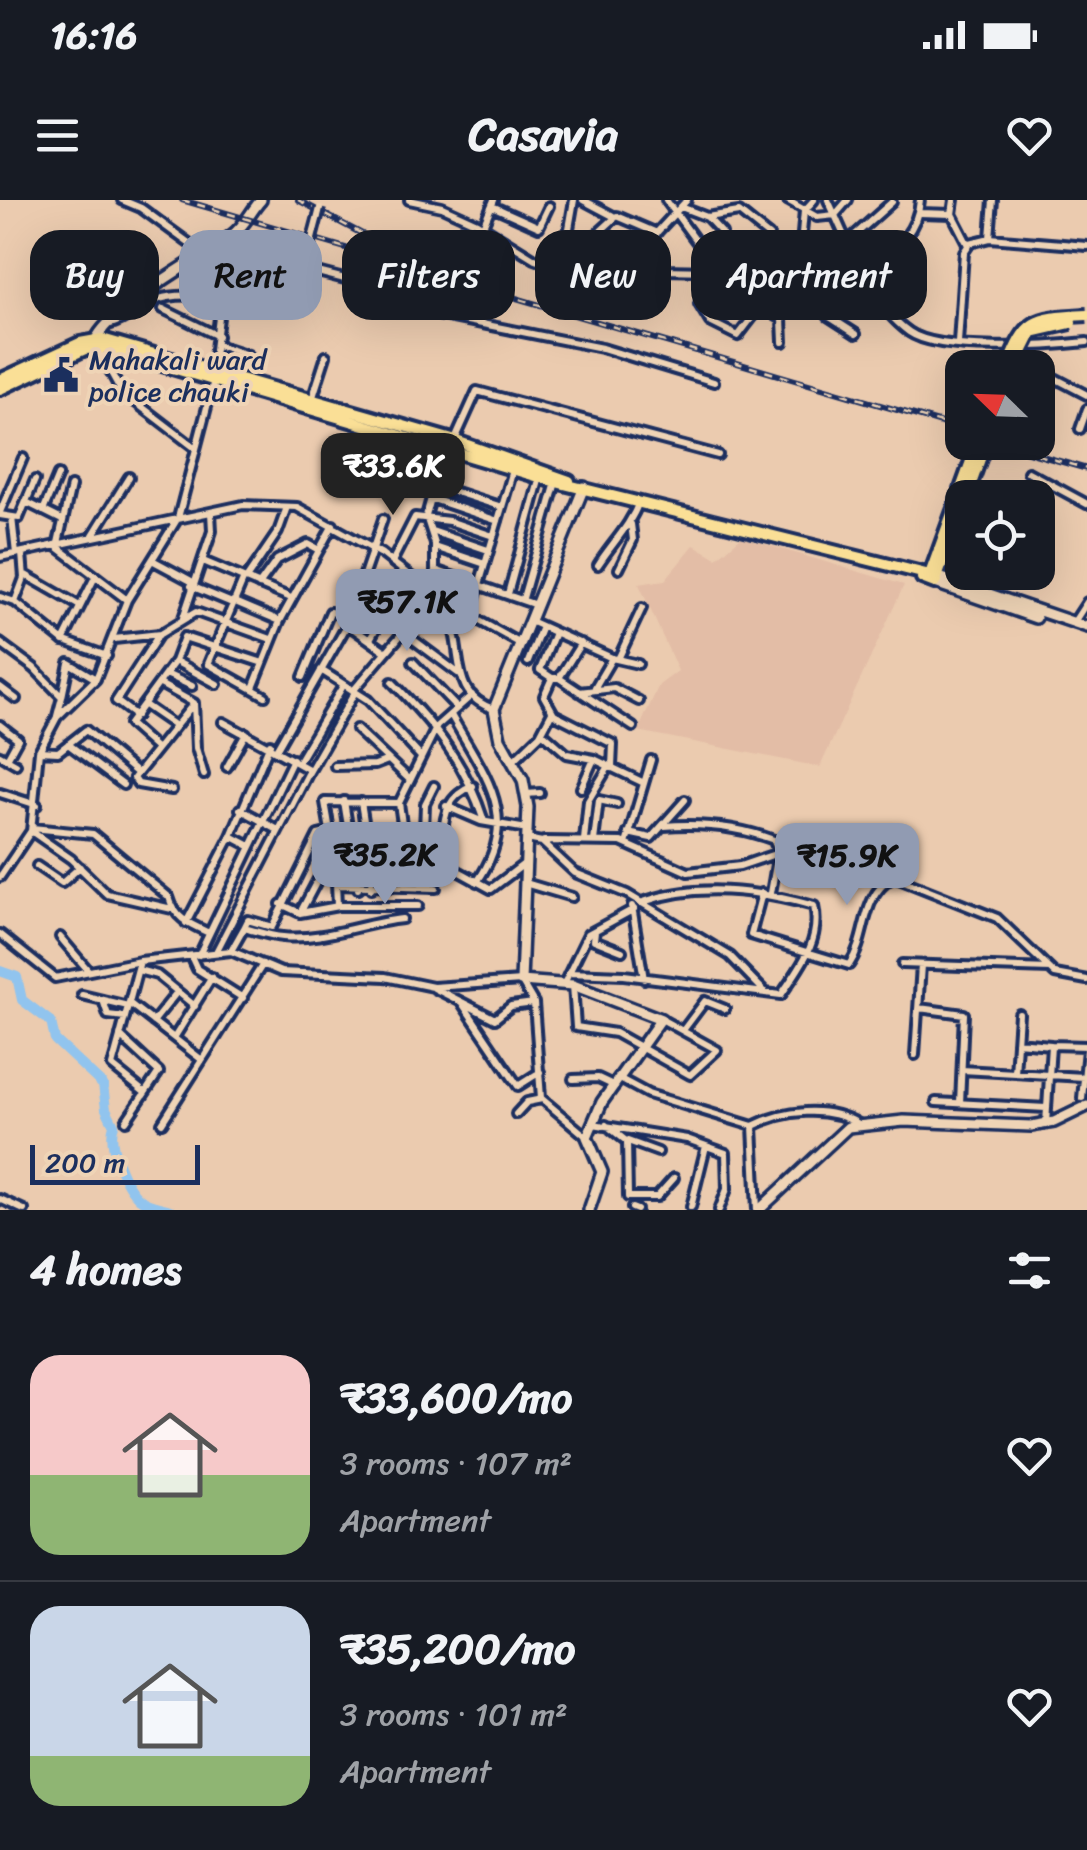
<!DOCTYPE html>
<html lang="en">
<head>
<meta charset="utf-8">
<style>
  body { margin:0; font-family:Sriracha,sans-serif; background:#20242c; color:#f1f3f6; height:100vh; display:flex; flex-direction:column; font-size:38px; white-space:nowrap }
  * { box-sizing:border-box; margin:0 }
  p { font-size:32px; color:#9ea1a6 }
  .icon { flex:none; width:55px; height:55px; fill:none; stroke:currentColor; stroke-width:2; stroke-linecap:round; stroke-linejoin:round }
  .map { position:relative; height:1010px; overflow:hidden }
  .drawer { display:flex; flex-direction:column; background:#171b24; flex:1 }
  .drawer>* { flex:none }
  .banner { position:absolute; left:30px; top:30px; width:1028px; height:90px; display:flex; gap:20px }
  .needle { width:65px; rotate:293deg }
  .controls { position:absolute; left:945px; top:150px; display:grid; gap:20px }
  .controls a { display:grid; place-items:center; width:110px; height:110px; border-radius:20px; background:#171b24; box-shadow:0 10px 40px #0002; font-size:50px }
  .scale { position:absolute; left:30px; bottom:25px; width:170px; box-sizing:border-box; padding-left:10px; border:5px solid #1b2f5e; border-top:0; font-size:28px; line-height:35px; white-space:nowrap; color:#1b2f5e; -webkit-text-stroke:8px #efd4b6; paint-order:stroke }
  .price { position:absolute; translate:-50% -85px; padding:0 22px; border-radius:20px; background:#919bb2; color:#111; font-size:32px; line-height:65px; filter:drop-shadow(0 2px 5px #0008) }
  .price::after { content:''; position:absolute; left:50%; top:60px; width:30px; height:22px; margin-left:-15px; background:inherit; clip-path:polygon(0 0,100% 0,50% 100%) }
  .price.active { background:#222; color:#fff }
  ul { padding:0; list-style:none }
  li { display:flex; align-items:center; gap:30px; height:250px; padding:0 30px }
  li+li { border-top:2px solid #363941 }
  li span { display:grid; place-items:center; flex:none; width:280px; height:200px; border-radius:30px; color:#555 }
  li>.icon { margin-inline-start:auto }
  span .icon { width:120px; height:120px; fill:#fffc; stroke-width:1 }
  li b { font-size:42px }
  h2 { display:flex; justify-content:space-between; align-items:center; height:120px; padding:0 30px; font-size:42px }
  .pill { padding:0 35px; border-radius:30px; background:#171b24; box-shadow:0 10px 40px #0002; font-size:35px; line-height:90px }
  .pill.active { background:#919bb2; color:#111 }
  .status { display:flex; justify-content:space-between; align-items:center; height:70px; padding:0 50px; background:#171b24; direction:ltr }
  .status svg { height:28px; fill:currentColor }
  header { display:flex; justify-content:space-between; align-items:center; height:130px; padding:0 30px; background:#171b24; font-size:45px; font-weight:800 }
  .map>svg:first-child { display:block }
</style>
</head>
<body>
<div class="status"><b>16:16</b><svg viewBox="0 0 49 12"><path d="M0 12V9h3v3zM5 12V6h3v6zM10 12V3h3v9zM15 12V0h3v12zM26 1h20v11H26zM47 4h2v5h-2z"/></svg></div>
<header><svg class="icon" aria-label="menu" viewBox="0 0 24 24"><path d="M4 6h16M4 12h16M4 18h16"/></svg>Casavia<svg class="icon" aria-label="heart" viewBox="0 0 24 24"><path d="M12 20l-8-8c-3-5 5-10 8-4 3-6 11-1 8 4z"/></svg></header>
<div class="map">
<svg width="1087" height="1010" viewBox="0 0 1087 1010">
  <rect width="100%" height="100%" fill="#ebcbaf"/>
  <filter id="ink" filterUnits="userSpaceOnUse"><feTurbulence type="fractalNoise" baseFrequency=".01" numOctaves="2"/><feDisplacementMap in="SourceGraphic" scale="20" xChannelSelector="R" yChannelSelector="G"/><feConvolveMatrix kernelMatrix="1 2 1 2 8 2 1 2 1" color-interpolation-filters="sRGB"/></filter>
  <g filter="url(#ink)">
    <!-- built -->
    <path fill="#e3bda6" d="M741,337L904,385L820,567L638,531L659,485L678,471L639,384L665,380L694,345L717,358Z"/>
    <g fill="none" stroke-linecap="round" stroke-linejoin="round">
      <!-- river -->
      <path stroke="#91c4ee" stroke-width="10" d="M0,771L17,777L22,800L51,822L55,840L103,885L106,909L114,925C107,943 124,986 140,999C148,1006 161,1007 170,1010"/>
      <defs>
        <path id="street" d="M122,0L141,8L201,52
          M409,0L442,7L477,23L535,59L568,71L635,56L687,0
          M583,0L615,17
          M666,0L718,71L759,105L801,45L804,11L814,0
          M787,0L817,17L835,15L848,0
          M828,0C849,44 868,102 909,132C940,154 1048,146 1087,142
          M492,6L539,27L549,6
          M681,7L707,17L739,12L769,36
          M920,13L952,14L968,45
          M952,14L954,0
          M708,18L722,33L710,60
          M483,26L494,0
          M313,35L318,16
          M990,38L993,0
          M847,42L892,2
          M228,43L262,39L292,67
          M801,45L841,69
          M635,56L663,70L711,71
          M564,58L573,56L617,16L657,33
          M562,69L574,0
          M708,71L699,104L710,122L738,136L761,106
          M866,76C889,55 918,34 920,0
          M223,91L257,89L288,68L298,67L384,89L437,115L602,148L714,182
          M807,96L829,82L853,55
          M760,106L782,119L783,142
          M163,109L218,136
          M111,124C131,118 147,100 168,97C232,87 287,135 311,43
          M856,134L828,116L868,79
          M958,143L964,52L970,43L990,38L1087,46
          M217,145L248,155
          M97,147L121,191L194,247
          M1020,152L1048,170L1047,174L1087,195
          M212,173L229,38
          M311,203L326,156
          M1080,229L1087,209
          M1028,272L1087,304
          M434,285L502,307
          M430,298L498,321
          M26,302L60,319
          M43,311L58,275
          M0,312L23,258
          M0,315L19,318L35,280
          M12,317L16,354
          M432,331L488,350
          M93,335L129,277
          M58,343L71,286
          M55,345L127,400
          M435,347L485,364
          M0,357L243,305L297,307L382,354L438,398L521,444
          M152,360L193,382
          M203,361L291,398
          M392,362L415,317L449,321L493,336
          M598,365C612,343 630,326 639,302
          M619,369L633,340L631,324
          M435,370L536,405
          M24,374L78,405
          M244,378L208,464L265,496
          M246,379L278,332L287,307
          M259,385L277,360L308,344L319,350
          M191,386L232,403
          M508,394L540,277
          M0,397L15,402L62,440L107,456
          M523,398L556,282
          M438,399C444,411 453,424 455,437C461,468 457,497 494,509
          M233,401L280,421
          M15,402L24,378L22,353
          M470,415L513,270
          M183,418L212,331L211,312
          M530,421L612,458
          M1074,422L1087,402
          M347,424L385,451
          M403,432L458,473
          M114,439L160,434L196,412L271,439
          M370,439L399,388
          M63,441L95,377
          M0,443L34,468L62,497L57,516
          M581,443L559,478H552L544,496L554,514L613,544L612,567
          M619,457L642,408
          M175,461L217,484
          M413,462L457,508
          M528,462L541,429
          M321,470L368,500L421,557
          M166,474L192,486
          M303,477L330,412L351,415
          M552,478L540,470L554,435
          M559,478L633,527
          M392,482C434,524 466,564 484,621
          M160,484L194,503L196,548L204,575
          M0,487L16,499
          M595,487L612,458L638,464
          M253,488L280,421L333,325
          M353,491L435,395V344L426,316L435,284L477,191L718,255
          M579,492L614,488L639,501
          M62,497L69,463L96,479
          M146,506L175,526
          M451,515C484,575 523,617 477,682
          M136,516L116,501L158,436
          M223,522L310,570
          M0,525L18,539L7,559
          M356,529L410,580
          M542,532L567,554L594,559L642,582
          M68,544L123,585
          M277,548L346,427L383,319
          M157,549L129,524L175,461L184,437L263,463
          M39,551L58,552L86,530L137,573
          M0,555L16,564
          M513,561L540,535L552,512
          M298,562L343,486
          M335,566L375,565L388,560
          M227,567L246,533
          M581,588L594,559
          M172,590L138,584L134,578L194,503
          M0,593L37,605
          M526,594L540,593
          M344,601L358,689
          M361,602L372,671L371,689
          M446,606L481,621L527,629
          M240,609L278,630
          M664,626C701,623 739,627 774,640L778,653L771,693
          M32,628L93,634L169,697C175,718 187,723 207,732
          M31,631L71,659L107,694L172,709
          M628,633L651,638L685,600
          M231,636L250,646
          M527,639L542,642L575,673L627,694L730,756L764,791
          M584,640L588,601L609,566
          M544,641L621,642L688,672L740,666L778,653
          M594,641L599,600L617,604
          M626,644L651,560
          M778,648L831,652L997,718L1055,774L1087,780
          M406,653L438,660L491,689L524,664
          M369,655L406,652L399,603
          M423,657L425,604L434,586
          M438,660C446,629 438,599 473,586
          M37,666L62,683L80,667
          M373,671L396,669
          M0,677L31,631L39,551L57,517L96,479L127,400L178,318L214,180
          M525,683L572,697
          M338,685L436,688
          M762,693L751,735L849,765C869,736 859,698 893,677
          M281,704L300,713L338,706H418
          M337,706L335,659L325,602L399,603L437,526L472,495
          M632,706L644,779
          M300,713L318,679
          M186,723L231,636L270,544
          M244,728L248,720L272,727L318,635L331,632
          M595,731L594,740L622,751
          M0,734L55,778L140,761L231,751L281,772L385,777L433,787L521,781L534,803L541,898L587,937
          M60,737L88,770
          M231,751L244,728C256,731 270,736 283,737C322,741 363,723 402,719
          M216,752L308,574L355,492
          M199,755L293,559
          M191,756L197,769L243,798
          M902,764L1050,769
          M138,770L157,775L195,806
          M569,773L588,734L634,709
          M564,784L569,773L624,775L781,795C799,768 822,741 814,706C756,690 697,682 640,703
          M573,785L576,827L615,833L690,875L717,850L661,819
          M434,788L495,819L511,806L534,803
          M82,795L128,806
          M103,800L108,815L125,817
          M129,803L202,860
          M462,803L518,886L540,872
          M919,808L964,814L960,903
          M153,822L177,792
          M684,829L705,801L725,809
          M120,837L112,866L144,892
          M174,838L212,777
          M1017,842L1051,845
          M915,855L921,765
          M962,870L1084,877
          M1015,873L1019,814
          M573,879L598,878L615,886
          M622,880L648,894L753,926
          M1082,898L1087,850
          M936,902L1046,908
          M516,914L527,902L542,899
          M126,921L159,872L120,836L140,761
          M162,923L263,764
          M593,924L687,939L726,953L727,989L719,1010
          M1046,924L1051,845L1087,846
          M606,925L625,940L658,952
          M627,941L628,997H657L674,978
          M0,999L24,1010
          M691,1007L706,946
          M632,1008L637,1010
          M757,1010L753,926C784,910 827,905 859,924"/>
        <path id="secondary" d="M95,141C111,106 198,60 231,36C245,26 250,12 261,0
          M584,287L494,509L500,539L523,580L528,607L521,781L573,785L661,819L602,902L587,937L602,972L589,1010
          M933,375L1087,427
          M935,383L1036,418
          M759,1010L848,927L904,921L1031,926L1054,922L1087,906"/>
        <path id="primary" d="M0,180L80,143L102,139L456,241L569,281
          M0,189L85,149L105,148L556,282L930,375
          M966,298L986,242
          M922,378L935,383L962,308
          M928,380L978,242"/>
      </defs>
      <!-- street casing -->
      <use href="#street" stroke="#1b2f5e" stroke-width="14"/>
      <!-- secondary casing -->
      <use href="#secondary" stroke="#1b2f5e" stroke-width="16"/>
      <!-- primary casing -->
      <use href="#primary" stroke="#1b2f5e" stroke-width="18"/>
      <!-- street -->
      <use href="#street" stroke="#efd4b6" stroke-width="6"/>
      <!-- secondary -->
      <use href="#secondary" stroke="#efd4b6" stroke-width="9"/>
      <!-- primary -->
      <use href="#primary" stroke="#fadf96" stroke-width="10"/>
      <defs>
        <path id="rail" d="M182,0L962,229
          M298,0L381,44L406,52
          M1007,246L1087,269"/>
      </defs>
      <!-- rail casing -->
      <use href="#rail" stroke="#1b2f5e" stroke-width="6"/>
      <!-- rail -->
      <use href="#rail" stroke="#efd4b6" stroke-width="2.5" stroke-dasharray="8" stroke-linecap="butt"/>
      <defs>
        <path id="street-bridge" d="M318,16L320,8
          M311,43L313,35"/>
        <path id="primary-bridge" d="M1007,168C1026,117 1035,118 1087,115
          M1014,168L1032,132L1071,123"/>
      </defs>
      <!-- street-bridge casing -->
      <use href="#street-bridge" stroke="#1b2f5e" stroke-width="14" stroke-linecap="butt"/>
      <!-- primary-bridge casing -->
      <use href="#primary-bridge" stroke="#1b2f5e" stroke-width="18" stroke-linecap="butt"/>
      <!-- street-bridge -->
      <use href="#street-bridge" stroke="#efd4b6" stroke-width="6"/>
      <!-- primary-bridge -->
      <use href="#primary-bridge" stroke="#fadf96" stroke-width="10"/>
    </g>
  </g>
  <!-- icons -->
  <defs>
    <symbol id="civic-bare" viewBox="-9 -9 18 18"><path d="M-.6-6.5H3V-4.5H.6V-3L4-1V1h2V6H-6V1h2V-1L-.6-3ZM-1.2 2.5V6h2.4V2.5Z" fill="#1b2f5e" stroke="#efd4b6" stroke-width="2.5" paint-order="stroke"/></symbol>
  </defs>
  <g fill-rule="evenodd">
    <use href="#civic-bare" x="36" y="150" width="50" height="50"/>
  </g>
  <g text-anchor="middle" stroke-width="8" stroke-linejoin="round" paint-order="stroke">
    <!-- poi labels -->
    <g font-size="28" fill="#1b2f5e" stroke="#efd4b6" text-anchor="start">
      <text x="89" y="169">Mahakali ward<tspan x="89" dy="32">police chauki</tspan></text>
    </g>
  </g>
</svg>
<div class="controls">
<a><svg class="needle" viewBox="-14 -14 28 28"><path d="M0-13l5 13h-10z" fill="#e53935"/><path d="M0 13l5-13h-10z" fill="#9ea1a6"/></svg></a>
<a><svg class="icon" aria-label="locate" viewBox="0 0 24 24"><circle cx="12" cy="12" r="6"/><path d="M12 2v4M12 18v4M2 12h4M18 12h4"/></svg></a>
</div>
<div class="scale">200 m</div>
<b class="price active" style="left:393px;top:318px">₹33.6K</b>
<b class="price" style="left:407px;top:454px">₹57.1K</b>
<b class="price" style="left:385px;top:707px">₹35.2K</b>
<b class="price" style="left:847px;top:708px">₹15.9K</b>
<div class="banner">
<a class="pill">Buy</a>
<a class="pill active">Rent</a>
<a class="pill">Filters</a>
<a class="pill">New</a>
<a class="pill">Apartment</a>
</div>
</div>
<section class="drawer">
<h2>4 homes<svg class="icon" aria-label="filters" viewBox="0 0 24 24"><path d="M4 7h16M4 17h16"/><circle cx="9" cy="7" r="2"/><circle cx="15" cy="17" r="2"/></svg></h2>
<ul>
<li><span style="background:linear-gradient(#f6c9c9 60%,#8fb573 0)"><svg class="icon" aria-label="home" viewBox="0 0 24 24"><path d="M3 11l9-7 9 7M6 9v11h12V9"/></svg></span><div><b>₹33,600/mo</b><p>3 rooms · 107 m²</p><p>Apartment</p></div><svg class="icon" aria-label="heart" viewBox="0 0 24 24"><path d="M12 20l-8-8c-3-5 5-10 8-4 3-6 11-1 8 4z"/></svg></li>
<li><span style="background:linear-gradient(#c9d6e8 75%,#8fb573 0)"><svg class="icon" aria-label="home" viewBox="0 0 24 24"><path d="M3 11l9-7 9 7M6 9v11h12V9"/></svg></span><div><b>₹35,200/mo</b><p>3 rooms · 101 m²</p><p>Apartment</p></div><svg class="icon" aria-label="heart" viewBox="0 0 24 24"><path d="M12 20l-8-8c-3-5 5-10 8-4 3-6 11-1 8 4z"/></svg></li>
</ul>
</section>
</body>
</html>
